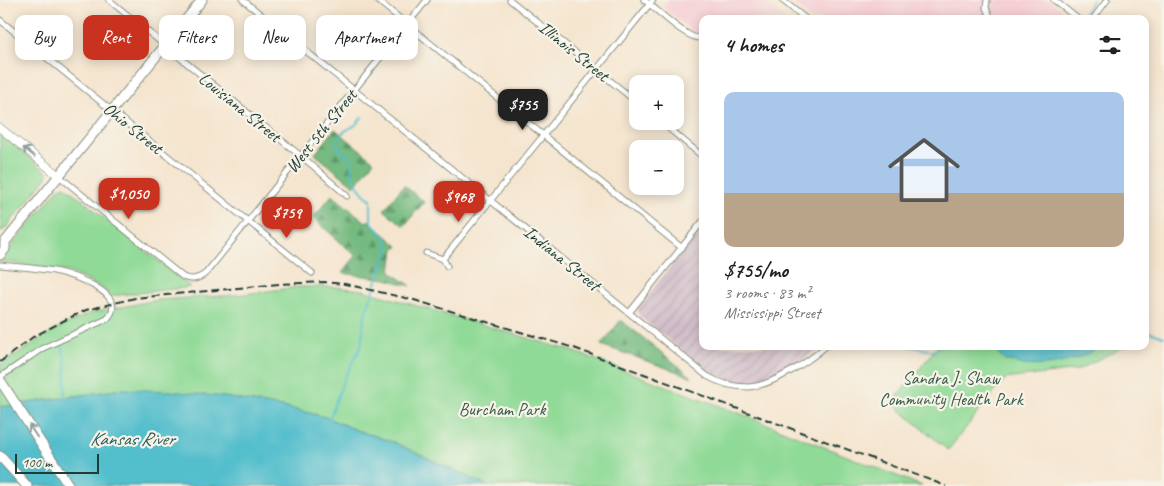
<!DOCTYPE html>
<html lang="en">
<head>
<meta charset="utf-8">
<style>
  body { margin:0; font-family:Caveat,sans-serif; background:#f6f6f6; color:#202124; height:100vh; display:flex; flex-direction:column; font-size:19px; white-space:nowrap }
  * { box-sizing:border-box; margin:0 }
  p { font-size:16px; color:#757577 }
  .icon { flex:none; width:28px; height:28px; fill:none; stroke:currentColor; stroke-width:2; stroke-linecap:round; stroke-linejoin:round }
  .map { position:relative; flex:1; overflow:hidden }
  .side { position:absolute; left:699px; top:15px; width:450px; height:335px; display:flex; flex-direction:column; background:#fff; border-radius:10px; box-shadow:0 2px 12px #0003 }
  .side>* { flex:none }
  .hud { position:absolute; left:15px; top:15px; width:475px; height:45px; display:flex; gap:10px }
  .fabs { position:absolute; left:629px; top:75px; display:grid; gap:10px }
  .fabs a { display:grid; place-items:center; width:55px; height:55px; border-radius:10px; background:#fff; box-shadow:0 2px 12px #0003; font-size:25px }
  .scale { position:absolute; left:15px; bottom:12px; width:84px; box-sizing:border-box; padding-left:5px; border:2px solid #1f3d34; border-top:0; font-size:14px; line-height:18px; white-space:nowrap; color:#1f3d34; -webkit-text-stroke:4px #f7f3e8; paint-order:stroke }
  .price { position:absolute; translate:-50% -42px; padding:0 11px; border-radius:10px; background:#c8321e; color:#fff; font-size:16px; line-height:32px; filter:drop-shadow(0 1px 2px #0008) }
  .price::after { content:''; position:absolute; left:50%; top:30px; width:15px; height:11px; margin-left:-8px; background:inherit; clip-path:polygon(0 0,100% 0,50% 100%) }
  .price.selected { background:#222; color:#fff }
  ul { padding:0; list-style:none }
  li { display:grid; align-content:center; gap:10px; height:265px; padding:0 25px }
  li+li { border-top:1px solid #e0e0e0 }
  li span { display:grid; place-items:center; height:155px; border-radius:10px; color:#555 }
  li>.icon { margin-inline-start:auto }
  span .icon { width:90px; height:90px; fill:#fffc; stroke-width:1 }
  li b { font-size:21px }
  h2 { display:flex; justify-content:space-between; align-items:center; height:60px; padding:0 25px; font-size:21px }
  .pill { padding:0 18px; border-radius:10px; background:#fff; box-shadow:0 2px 12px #0003; font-size:18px; line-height:45px }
  .pill.selected { background:#c8321e; color:#fff }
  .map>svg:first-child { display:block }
</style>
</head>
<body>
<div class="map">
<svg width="1164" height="486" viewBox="0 0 1164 486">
  <defs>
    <pattern id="industrial-furrows" width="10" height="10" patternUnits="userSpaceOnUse" patternTransform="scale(1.25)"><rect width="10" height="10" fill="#d1bdc9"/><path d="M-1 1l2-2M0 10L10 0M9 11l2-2" fill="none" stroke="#b3a3ad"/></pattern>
    <pattern id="forest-firs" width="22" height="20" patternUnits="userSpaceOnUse" patternTransform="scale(1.25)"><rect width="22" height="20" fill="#74ba80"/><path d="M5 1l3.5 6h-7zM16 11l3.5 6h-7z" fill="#5f986a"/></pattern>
  </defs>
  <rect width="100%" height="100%" fill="#f7f3e8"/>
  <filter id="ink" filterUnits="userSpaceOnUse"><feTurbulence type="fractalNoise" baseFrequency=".02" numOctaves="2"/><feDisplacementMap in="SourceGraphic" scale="10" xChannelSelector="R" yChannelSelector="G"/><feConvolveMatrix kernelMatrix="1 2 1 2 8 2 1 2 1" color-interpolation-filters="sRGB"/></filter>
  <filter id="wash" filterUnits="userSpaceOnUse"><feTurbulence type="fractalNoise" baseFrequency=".0096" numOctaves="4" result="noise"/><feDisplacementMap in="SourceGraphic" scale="20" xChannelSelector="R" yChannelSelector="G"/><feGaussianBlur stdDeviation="1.12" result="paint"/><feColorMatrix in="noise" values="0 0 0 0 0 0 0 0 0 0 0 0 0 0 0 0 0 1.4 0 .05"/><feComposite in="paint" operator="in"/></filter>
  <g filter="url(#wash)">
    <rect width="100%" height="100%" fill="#f5e5cf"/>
    <!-- built -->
    <path fill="#f6cfd6" d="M669,0H762L785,19H702V39L663,7Z
      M789,0H1049L1072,19H812Z"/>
    <!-- industrial -->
    <path fill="url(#industrial-furrows)" d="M702,227V346H821L798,363L770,376L747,383L734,382L707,371L639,316L638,308Z"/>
    <!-- forest -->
    <path fill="url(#forest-firs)" stroke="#4a7c5a" d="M335,129L374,161L354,186L315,154Z
      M404,185L424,202L404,226L384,210Z
      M332,195L366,222L368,220L399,247L394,249L391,272L411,286L386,279L342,273L356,256L313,218Z
      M621,320L692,377L601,345Z"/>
    <!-- park -->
    <path fill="#90da97" stroke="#588c66" d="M0,133L48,173L47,177L5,229L1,231Z
      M64,186L66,187L191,287L111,296L102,288L70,272L0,261L58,189Z
      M300,287H334L363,290L572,351L747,416L922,486H488L393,442L356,430L325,417L293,409L224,397L123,389L0,407V365L57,329L91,313L157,300L236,295Z
      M938,346H1125L1078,370L1005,379L948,450L892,403Z"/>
    <!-- water -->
    <path fill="#52becc" stroke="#387e80" d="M1002,346H1099C1080,362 1048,367 1024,365C1017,364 1011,360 1005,361L998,354Z
      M123,389L171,391L224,397L293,409L325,417L356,430L393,442L488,486H0V407Z"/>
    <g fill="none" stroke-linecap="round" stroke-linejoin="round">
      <!-- stream -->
      <path stroke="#52becc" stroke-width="2" d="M1083,15L1092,0
        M1145,325L1149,332L1164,337
        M62,344L66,365L65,399
        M908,346L933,351L940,346
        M329,420L344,379L361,346L365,314L389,248C387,237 379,230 371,222V199C361,195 348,172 352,161C348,154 342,152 337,147C337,134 344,131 354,126C357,124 360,120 362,117"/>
    </g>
  </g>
  <g filter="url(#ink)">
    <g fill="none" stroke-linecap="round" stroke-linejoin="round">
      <defs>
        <path id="minor" d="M109,0L312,165L347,196
          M243,0L707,376C719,383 734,387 748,387C772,386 808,362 826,346
          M377,0L682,248
          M510,0L638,103
          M644,0C657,9 687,40 701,38
          M782,0L806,19
          M987,0L986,8L991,19
          M1054,0L1078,19
          M1093,19L1107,0
          M0,20L312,273
          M660,121L702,156
          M59,176L183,277C192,281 199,279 206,273L427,0
          M426,253L443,259L447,266
          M443,259L653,0
          M0,265C18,267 37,268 54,271C72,275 131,294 107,319L43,348L0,377
          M629,313L702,222"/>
        <path id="secondary" d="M0,128L59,176"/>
        <path id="trunk" d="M0,255L5,249V242L202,0
          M0,380L69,486
          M0,456L27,486"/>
      </defs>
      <!-- minor casing -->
      <use href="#minor" stroke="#8a9182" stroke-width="7"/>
      <!-- secondary casing -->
      <use href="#secondary" stroke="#8a9182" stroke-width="9"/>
      <!-- trunk casing -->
      <use href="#trunk" stroke="#8a9182" stroke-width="11"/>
      <!-- minor -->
      <use href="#minor" stroke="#fff" stroke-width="5"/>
      <!-- secondary -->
      <use href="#secondary" stroke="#fff" stroke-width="8"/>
      <!-- trunk -->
      <use href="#trunk" stroke="#fff" stroke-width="9"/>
      <!-- rail -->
      <path stroke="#1f3d34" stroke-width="2" stroke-dasharray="8 4" stroke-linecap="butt" d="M0,362L33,337L67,319L86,310L135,298L279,284L324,282L345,284L414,300L574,348L946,486"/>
    </g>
    <!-- one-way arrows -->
    <defs><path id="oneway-shaft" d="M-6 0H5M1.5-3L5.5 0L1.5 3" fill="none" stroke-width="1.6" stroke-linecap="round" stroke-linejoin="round" transform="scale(1.25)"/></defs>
    <g stroke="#8f9e9a">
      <use href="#oneway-shaft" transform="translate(29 152) rotate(-141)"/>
      <use href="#oneway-shaft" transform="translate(33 431) rotate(-123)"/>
    </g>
  </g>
  <g text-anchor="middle" stroke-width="4.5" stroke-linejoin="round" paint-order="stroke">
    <!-- street labels -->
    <g font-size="18" fill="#1f3d34" stroke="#f7f3e8">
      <text transform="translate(574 51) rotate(39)" y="6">Illinois Street</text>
      <text transform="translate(240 107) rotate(39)" y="6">Louisiana Street</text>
      <text transform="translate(133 128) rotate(39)" y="6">Ohio Street</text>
      <text transform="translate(321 131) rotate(-51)" y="6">West 5th Street</text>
      <text transform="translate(562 258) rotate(39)" y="6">Indiana Street</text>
    </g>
    <!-- park labels -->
    <g font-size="18" fill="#365c48" stroke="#f7f3e8">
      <text x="951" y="384">Sandra J. Shaw<tspan x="951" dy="21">Community Health Park</tspan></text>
      <text x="502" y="415">Burcham Park</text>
    </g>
    <!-- water labels -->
    <g font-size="19" font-style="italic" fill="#2c5d5a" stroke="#f7f3e8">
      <text x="132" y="445">Kansas River</text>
    </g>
  </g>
</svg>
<div class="fabs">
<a>+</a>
<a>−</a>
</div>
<div class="scale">100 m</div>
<b class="price selected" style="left:523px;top:131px">$755</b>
<b class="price" style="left:129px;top:220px">$1,050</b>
<b class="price" style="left:459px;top:223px">$968</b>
<b class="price" style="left:287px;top:239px">$759</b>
<div class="hud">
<a class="pill">Buy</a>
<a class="pill selected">Rent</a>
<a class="pill">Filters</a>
<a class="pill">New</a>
<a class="pill">Apartment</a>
</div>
<section class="side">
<h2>4 homes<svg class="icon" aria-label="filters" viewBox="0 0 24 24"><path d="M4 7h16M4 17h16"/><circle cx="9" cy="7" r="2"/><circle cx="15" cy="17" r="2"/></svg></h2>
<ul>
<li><span style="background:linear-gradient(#a9c7e8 65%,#b9a48a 0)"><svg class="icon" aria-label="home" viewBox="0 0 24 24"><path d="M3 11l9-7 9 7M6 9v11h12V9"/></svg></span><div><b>$755/mo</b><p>3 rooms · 83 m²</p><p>Mississippi Street</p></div></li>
</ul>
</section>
</div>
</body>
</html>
